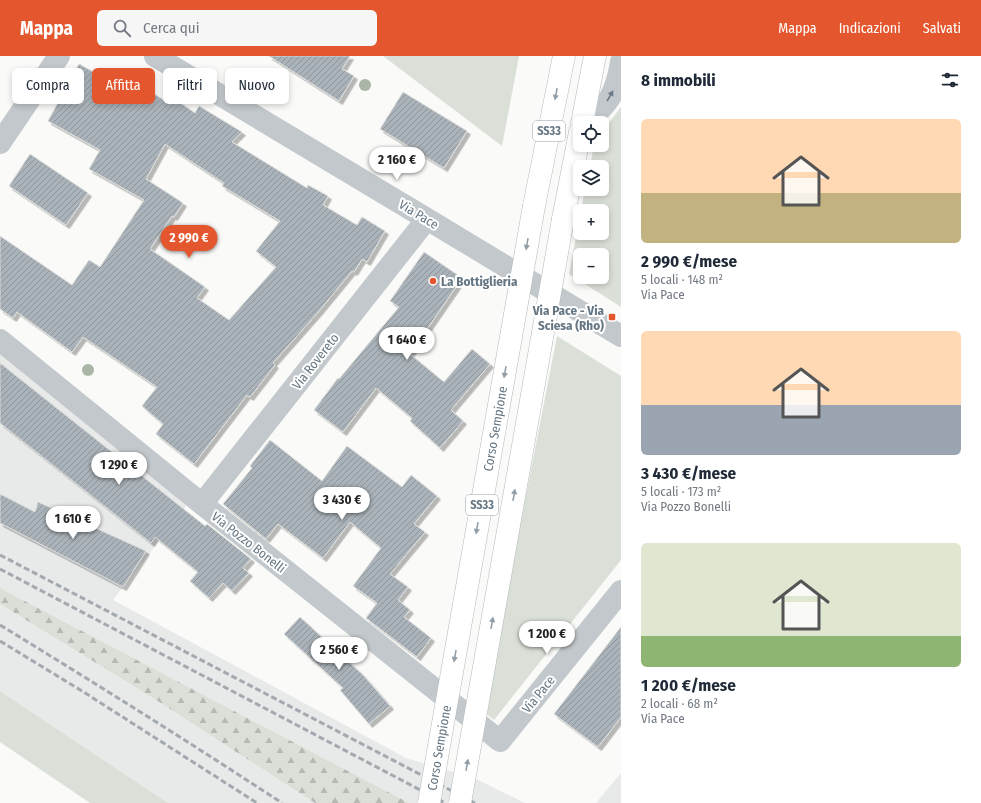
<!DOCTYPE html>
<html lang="it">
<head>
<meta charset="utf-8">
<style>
  body { margin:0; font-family:"Fira Sans Condensed",sans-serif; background:#f6f6f7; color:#1f2937; height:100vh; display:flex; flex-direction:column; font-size:15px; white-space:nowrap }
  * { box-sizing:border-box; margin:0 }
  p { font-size:13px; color:#747a83 }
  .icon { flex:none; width:22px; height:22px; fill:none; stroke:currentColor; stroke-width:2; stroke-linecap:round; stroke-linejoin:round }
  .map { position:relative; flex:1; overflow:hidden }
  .drawer { display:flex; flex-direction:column; background:#fff; width:360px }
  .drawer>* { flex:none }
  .banner { position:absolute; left:12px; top:12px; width:380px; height:36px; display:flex; gap:8px }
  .buttons { position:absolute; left:573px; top:60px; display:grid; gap:8px }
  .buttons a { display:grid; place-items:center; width:36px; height:36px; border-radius:6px; background:#fff; box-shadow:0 2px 6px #0003; font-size:20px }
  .price { position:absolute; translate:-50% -34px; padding:0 9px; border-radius:14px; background:#fff; color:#222; font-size:13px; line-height:26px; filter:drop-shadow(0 1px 2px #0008) }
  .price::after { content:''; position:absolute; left:50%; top:24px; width:12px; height:9px; margin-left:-6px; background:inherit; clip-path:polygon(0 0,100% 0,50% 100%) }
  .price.selected { background:#e4572e; color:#fff }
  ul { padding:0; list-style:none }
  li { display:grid; align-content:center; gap:8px; height:212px; padding:0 20px }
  li span { display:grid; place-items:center; height:124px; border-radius:6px; color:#555 }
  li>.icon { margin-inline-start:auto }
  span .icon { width:72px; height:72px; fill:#fffc; stroke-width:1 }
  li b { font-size:17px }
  h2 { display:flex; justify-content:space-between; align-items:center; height:48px; padding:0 20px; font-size:17px }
  .pill { padding:0 14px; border-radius:6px; background:#fff; box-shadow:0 2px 6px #0003; font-size:14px; line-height:36px }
  .pill.selected { background:#e4572e; color:#fff }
  header { display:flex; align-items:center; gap:24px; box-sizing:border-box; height:56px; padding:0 20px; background:#e4572e; color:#fff }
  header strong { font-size:19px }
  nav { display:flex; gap:22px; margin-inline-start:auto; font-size:14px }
  .search { width:280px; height:36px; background:#f6f6f7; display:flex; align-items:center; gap:10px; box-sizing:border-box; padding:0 14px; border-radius:6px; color:#747a83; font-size:15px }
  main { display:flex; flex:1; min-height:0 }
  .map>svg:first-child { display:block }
</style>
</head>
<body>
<header>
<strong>Mappa</strong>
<div class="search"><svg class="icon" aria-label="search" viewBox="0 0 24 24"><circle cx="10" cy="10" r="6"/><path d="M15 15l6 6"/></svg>Cerca qui</div>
<nav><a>Mappa</a><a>Indicazioni</a><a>Salvati</a></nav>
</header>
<main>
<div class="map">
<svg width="621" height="747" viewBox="0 0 621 747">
  <defs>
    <pattern id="forest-firs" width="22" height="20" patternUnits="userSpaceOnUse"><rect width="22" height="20" fill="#dadfd7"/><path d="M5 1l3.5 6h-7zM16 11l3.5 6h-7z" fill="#b4b9b4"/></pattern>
    <pattern id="building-hatch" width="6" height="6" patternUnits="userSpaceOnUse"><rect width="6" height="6" fill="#aab3b9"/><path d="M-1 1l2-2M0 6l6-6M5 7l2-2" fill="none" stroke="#8e969c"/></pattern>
    <filter id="shadow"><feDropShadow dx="3.5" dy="3.5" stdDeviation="0" flood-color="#0004"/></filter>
  </defs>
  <rect width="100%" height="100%" fill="#fafaf8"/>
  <!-- built -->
  <path fill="#e8e9e9" d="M0,294L190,445L113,544L406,702L474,722L525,747H409L0,532Z
    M0,548L153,642L315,747H168L0,635Z
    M621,717V747H596Z"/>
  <!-- green -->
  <path fill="#dadfd7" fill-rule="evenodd" d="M383,0H519L502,90Z
    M621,51V251L569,218L580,160V177H602V155H581L585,133H602V111H590L594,89H602V76ZM580,199H602V221H580Z
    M557,280L621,320V504L494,664L484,656Z
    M0,635L168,747H90L0,686Z"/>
  <!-- forest -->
  <path fill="url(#forest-firs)" d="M0,532L409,747H315L153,642L0,548Z"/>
  <!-- building -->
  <path fill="url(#building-hatch)" stroke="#dcdcda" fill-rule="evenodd" filter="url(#shadow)" d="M269,0H350L342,13L354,20L339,45Z
    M79,8L141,42L147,33L165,45L169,39L195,57L199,50L242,76L232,86L307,132L308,129L328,140L323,149L357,169L362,161L385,175L367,206L362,203L354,216L352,215L319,255L273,307L275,309L250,341L247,339L194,408L156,378L163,368L142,350L157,331L83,281L72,296L17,256L13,262L0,253V180L72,229L89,204L100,211L144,144L89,113L100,94L48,65ZM165,88L224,127L222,130L280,165L256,195L276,211L229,264L197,242L205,231L150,193L172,160L174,161L183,147L146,123Z
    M403,36L467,75L444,112L380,73Z
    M30,98L88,137L66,169L9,130Z
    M424,196L462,222L410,298L444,326L472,293L490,308L451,354L463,365L440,392L410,365L412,362L376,332L343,376L314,354L338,322L339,323L399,251L390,245Z
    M0,307L205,470L207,468L251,503L243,512L249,517L232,535L223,527L209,542L190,525L198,516L155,481L151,487L0,367Z
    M270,384L322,425L347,390L402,431L411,419L437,440L414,468L425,476L390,518L408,531L398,544L410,554L404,561L431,582L417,601L366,562L377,547L353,530L381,492L350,466L323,502L278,468L266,483L223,448L252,412L250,410Z
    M0,438L35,456L38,446L146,495L123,531L0,467Z
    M300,561L363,619L390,650L369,668L340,634L343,632L284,578Z
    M621,571V661L598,691L554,658Z"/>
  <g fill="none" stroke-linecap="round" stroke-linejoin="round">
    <defs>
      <path id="highway" d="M582,67L595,0
        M534,150L564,0
        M563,163L580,76"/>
    </defs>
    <!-- highway casing -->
    <use href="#highway" stroke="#b4b9bd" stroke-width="23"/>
    <!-- minor -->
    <path stroke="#c3c8cc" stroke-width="22" d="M155,0L427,163L621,280
      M587,67C595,59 603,52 609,43C616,32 619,19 621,6
      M0,87L59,0
      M0,284L202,448L500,685L621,535
      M202,448L427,163"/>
    <!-- highway -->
    <use href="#highway" stroke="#fff" stroke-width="22"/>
    <!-- rail -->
    <path stroke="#a2aab0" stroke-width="3" stroke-dasharray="6 3" stroke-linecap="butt" d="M0,499L475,747
      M0,513L445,747
      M0,569C95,627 189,686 282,747
      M0,585L82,635L257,747"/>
    <defs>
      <g id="highway-bridge">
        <path id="s1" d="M429,747L534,150"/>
        <path d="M460,747L563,163"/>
      </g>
    </defs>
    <!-- highway-bridge casing -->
    <use href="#highway-bridge" stroke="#b4b9bd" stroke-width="23" stroke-linecap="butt"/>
    <!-- highway-bridge -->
    <use href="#highway-bridge" stroke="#fff" stroke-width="22"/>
  </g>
  <!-- trees -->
  <g fill="#aab4a7">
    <circle cx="365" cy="29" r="6"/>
    <circle cx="88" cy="314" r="6"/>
  </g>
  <!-- one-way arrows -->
  <defs><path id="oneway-solid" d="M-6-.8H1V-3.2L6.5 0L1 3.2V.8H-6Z"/></defs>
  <g fill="#939fa8">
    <use href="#oneway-solid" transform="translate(556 38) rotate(101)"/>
    <use href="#oneway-solid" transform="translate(527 188) rotate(100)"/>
    <use href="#oneway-solid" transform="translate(505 316) rotate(100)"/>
    <use href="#oneway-solid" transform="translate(514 439) rotate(-80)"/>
    <use href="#oneway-solid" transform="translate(477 472) rotate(100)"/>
    <use href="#oneway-solid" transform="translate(492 567) rotate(-80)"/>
    <use href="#oneway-solid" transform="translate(455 600) rotate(100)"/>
    <use href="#oneway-solid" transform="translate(467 709) rotate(-80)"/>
  </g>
  <use fill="#6a7a87" href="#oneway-solid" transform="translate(610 40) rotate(-60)"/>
  <!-- markers -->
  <g fill="#e4572e" stroke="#fff" stroke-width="1.5">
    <circle cx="433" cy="225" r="4"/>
    <rect x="608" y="257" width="8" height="8" rx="2"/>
  </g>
  <g text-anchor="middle" stroke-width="4" stroke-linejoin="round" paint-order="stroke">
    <!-- shield labels -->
    <g fill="#fff" stroke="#939fa8" stroke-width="1">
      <rect x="533" y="65" width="32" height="20" rx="3"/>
      <rect x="466" y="439" width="32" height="20" rx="3"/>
    </g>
    <g font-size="12" font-weight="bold" fill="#657683">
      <text x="549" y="79">SS33</text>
      <text x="482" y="453">SS33</text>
    </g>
    <!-- street labels -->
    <g font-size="13" fill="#657683" stroke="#fff">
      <text transform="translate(419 158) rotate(31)" y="5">Via Pace</text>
      <text transform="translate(315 305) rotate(-52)" y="5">Via Rovereto</text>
      <text dy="5" stroke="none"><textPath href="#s1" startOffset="380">Corso Sempione</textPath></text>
      <text transform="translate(249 486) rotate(38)" y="5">Via Pozzo Bonelli</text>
      <text transform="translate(538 638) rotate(-51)" y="5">Via Pace</text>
      <text dy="5" stroke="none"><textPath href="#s1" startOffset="56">Corso Sempione</textPath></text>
    </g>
    <!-- poi labels -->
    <g font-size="13" font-weight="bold" fill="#657683" stroke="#fff" text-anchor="start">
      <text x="441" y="230">La Bottiglieria</text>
      <text x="604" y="259" text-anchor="end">Via Pace - Via<tspan x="604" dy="15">Sciesa (Rho)</tspan></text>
    </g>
  </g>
</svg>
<div class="buttons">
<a><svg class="icon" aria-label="locate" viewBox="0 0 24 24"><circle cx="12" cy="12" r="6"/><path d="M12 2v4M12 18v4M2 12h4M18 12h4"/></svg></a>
<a><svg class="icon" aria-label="layers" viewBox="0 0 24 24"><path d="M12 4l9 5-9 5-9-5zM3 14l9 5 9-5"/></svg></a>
<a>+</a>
<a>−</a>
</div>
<b class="price" style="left:397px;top:125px">2 160 €</b>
<b class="price selected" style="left:189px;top:203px">2 990 €</b>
<b class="price" style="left:407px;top:305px">1 640 €</b>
<b class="price" style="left:119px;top:430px">1 290 €</b>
<b class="price" style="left:342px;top:465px">3 430 €</b>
<b class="price" style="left:73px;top:484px">1 610 €</b>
<b class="price" style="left:547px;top:599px">1 200 €</b>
<b class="price" style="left:339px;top:615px">2 560 €</b>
<div class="banner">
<a class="pill">Compra</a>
<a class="pill selected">Affitta</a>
<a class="pill">Filtri</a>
<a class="pill">Nuovo</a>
</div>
</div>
<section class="drawer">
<h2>8 immobili<svg class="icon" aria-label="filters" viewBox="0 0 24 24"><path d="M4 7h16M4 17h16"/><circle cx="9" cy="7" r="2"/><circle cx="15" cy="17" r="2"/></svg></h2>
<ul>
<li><span style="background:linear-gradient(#ffd9b3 60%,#c2b280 0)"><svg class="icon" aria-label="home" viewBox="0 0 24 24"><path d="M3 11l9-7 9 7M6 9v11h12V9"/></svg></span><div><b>2 990 €/mese</b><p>5 locali · 148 m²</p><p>Via Pace</p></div></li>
<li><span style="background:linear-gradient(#ffd9b3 60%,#9aa5b1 0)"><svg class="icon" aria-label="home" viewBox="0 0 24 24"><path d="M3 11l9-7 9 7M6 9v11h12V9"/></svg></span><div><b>3 430 €/mese</b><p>5 locali · 173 m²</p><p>Via Pozzo Bonelli</p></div></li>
<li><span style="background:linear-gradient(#dfe7d0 75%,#8fb573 0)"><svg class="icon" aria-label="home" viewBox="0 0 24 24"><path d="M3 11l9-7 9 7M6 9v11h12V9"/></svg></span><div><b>1 200 €/mese</b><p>2 locali · 68 m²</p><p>Via Pace</p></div></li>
</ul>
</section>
</main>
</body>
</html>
